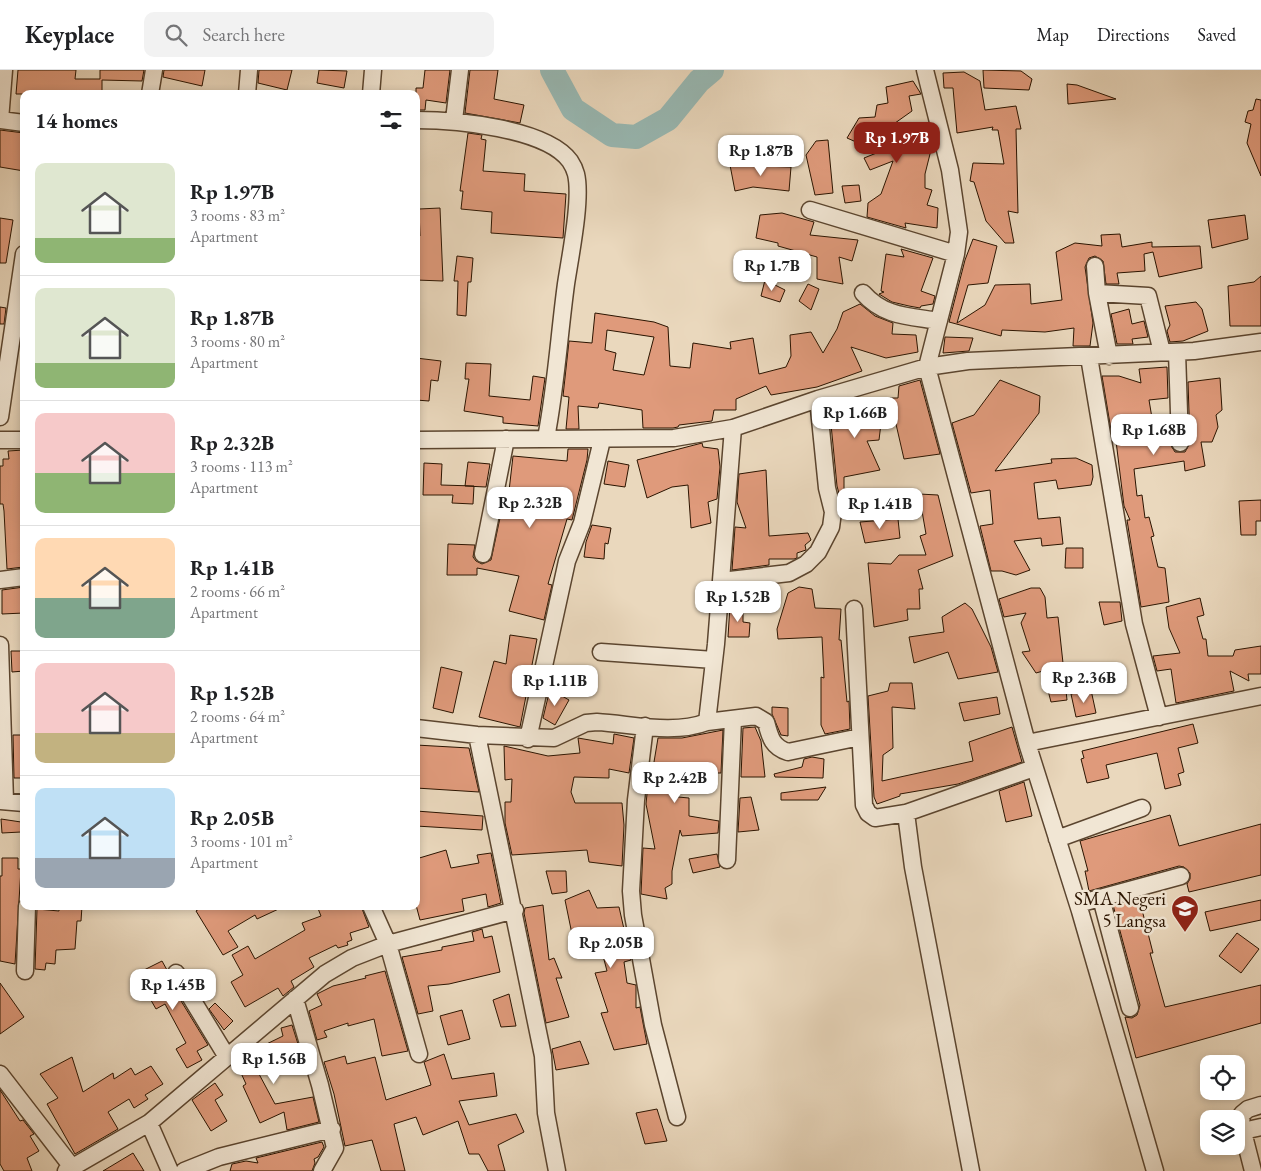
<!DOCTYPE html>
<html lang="en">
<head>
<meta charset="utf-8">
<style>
  body { margin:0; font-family:"EB Garamond",serif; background:#f2f2f2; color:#202124; height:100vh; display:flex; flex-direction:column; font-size:19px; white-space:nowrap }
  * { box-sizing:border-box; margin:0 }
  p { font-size:16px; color:#757577 }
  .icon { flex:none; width:28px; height:28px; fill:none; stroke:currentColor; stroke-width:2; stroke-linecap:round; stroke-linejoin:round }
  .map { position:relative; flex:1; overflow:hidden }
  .side { position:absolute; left:20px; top:20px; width:400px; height:820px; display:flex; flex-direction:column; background:#fff; border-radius:10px; box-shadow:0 2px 8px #0003 }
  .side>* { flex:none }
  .controls { position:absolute; left:1200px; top:985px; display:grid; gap:10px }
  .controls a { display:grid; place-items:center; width:45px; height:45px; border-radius:10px; background:#fff; box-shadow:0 2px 8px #0003; font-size:25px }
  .price { position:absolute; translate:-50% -42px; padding:0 11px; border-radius:10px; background:#fff; color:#222; font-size:16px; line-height:32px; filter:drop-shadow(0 1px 2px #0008) }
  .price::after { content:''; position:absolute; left:50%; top:30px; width:15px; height:11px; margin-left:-8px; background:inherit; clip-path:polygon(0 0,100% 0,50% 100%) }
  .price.on { background:#8f2418; color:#fff }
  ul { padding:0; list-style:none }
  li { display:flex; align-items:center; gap:15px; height:125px; padding:0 15px }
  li+li { border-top:1px solid #e0e0e0 }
  li span { display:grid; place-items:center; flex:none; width:140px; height:100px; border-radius:10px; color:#555 }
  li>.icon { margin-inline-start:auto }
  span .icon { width:60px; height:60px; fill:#fffc; stroke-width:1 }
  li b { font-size:21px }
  h2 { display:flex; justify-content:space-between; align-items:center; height:60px; padding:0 15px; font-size:21px }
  header { display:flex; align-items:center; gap:30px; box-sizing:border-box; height:70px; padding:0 25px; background:#fff; border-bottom:1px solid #e0e0e0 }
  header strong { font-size:24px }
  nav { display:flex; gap:28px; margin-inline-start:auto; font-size:18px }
  .search { width:350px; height:45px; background:#f2f2f2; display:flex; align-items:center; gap:12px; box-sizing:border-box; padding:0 18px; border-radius:10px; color:#757577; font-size:19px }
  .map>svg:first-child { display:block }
</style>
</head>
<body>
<header>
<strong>Keyplace</strong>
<div class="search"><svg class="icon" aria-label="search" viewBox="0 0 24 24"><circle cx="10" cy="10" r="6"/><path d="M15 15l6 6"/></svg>Search here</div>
<nav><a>Map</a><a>Directions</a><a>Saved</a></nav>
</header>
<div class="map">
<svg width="1261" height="1101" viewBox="0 0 1261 1101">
  <rect width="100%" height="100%" fill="#ead8bd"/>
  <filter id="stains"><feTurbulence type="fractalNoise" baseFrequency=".004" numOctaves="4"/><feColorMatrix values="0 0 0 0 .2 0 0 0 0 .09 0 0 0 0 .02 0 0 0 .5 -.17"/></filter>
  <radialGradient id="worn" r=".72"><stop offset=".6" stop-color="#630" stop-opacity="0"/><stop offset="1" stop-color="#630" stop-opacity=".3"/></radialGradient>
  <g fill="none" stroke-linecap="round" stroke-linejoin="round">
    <!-- river -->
    <path stroke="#98b9b4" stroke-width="24" d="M552,0L573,39L612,65L636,67L668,49L699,11L712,0"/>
  </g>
  <!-- building -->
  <path fill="#df9a7b" stroke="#2b1400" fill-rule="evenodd" d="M18,0H76L75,9H100V0H144L142,11L102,10V24H16Z
    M164,0H205L202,16L163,7Z
    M259,0H292L287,20L258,13Z
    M319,0L347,1L344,18L317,13Z
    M425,0H450L446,33L426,30L425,40H416V18H423Z
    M470,0H498L494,29L524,35L520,53L465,43Z
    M983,0L1021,1L1032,9L1029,20L984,18Z
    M964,2L980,11L985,40L1016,36L1021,59H1016L1018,143L1008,141L1014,173H1005L986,151L974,112L970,111L973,93L1004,94L998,60H992L993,57L957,63L953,18H944L943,3Z
    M913,11L921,24L909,26L912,41L874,68L932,76L925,104V118L932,120L927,135L938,138L937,158L905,153L906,158L867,147L868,133L881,124L893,91L870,100L864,88L879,82L847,68L859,48L875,47L877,35L888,33L886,17Z
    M1067,14L1077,15L1116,29L1068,34Z
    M1256,29L1261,30V106L1247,73L1251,54L1245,52L1248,41L1253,40Z
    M0,60L24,63V101L0,97Z
    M468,63L482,65L481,69L486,70L483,101L525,104L524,121L566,124L563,168L491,163L492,142L461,139L463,121H460Z
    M828,70L833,123L815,125L806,85L816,71Z
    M730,95L791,97L789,121L753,117L735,121Z
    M859,115L861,131L845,133L842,116Z
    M440,138L443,211L416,210V185H418V166H420L419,139Z
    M782,143L814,152L810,165L858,170L852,191L839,187L843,214L817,209V187L778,176V173L756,168L760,145Z
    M1245,145L1248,169L1212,178L1208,150Z
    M0,148L13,150L6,193H0Z
    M1120,164L1122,177L1152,172V177L1200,176L1202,198L1159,207L1153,182L1144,184L1145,201L1117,203L1119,214H1106L1103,191L1095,186L1089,188L1085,197L1093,253L1090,276H1073L1074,258L1045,262L1002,260L1001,266L949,252L965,190L973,169L997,176L988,213L968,215L957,253L985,235L995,215L1030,214L1031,234L1062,230L1056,182L1075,173L1102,176L1101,165Z
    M901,179L933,188L921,221L935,226L933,234L921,236L920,238L909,236L892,232L879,224L884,222L881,221L886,184L904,187Z
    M457,186L473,188L471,212H468L466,246L457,245L458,211H454Z
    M1261,206V256H1230L1228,216L1254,212Z
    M765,210L785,220L780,232L761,226Z
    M808,214L819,219L811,240L799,231Z
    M1196,232L1202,239L1208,261L1183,271L1170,272L1167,261L1170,255L1165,236Z
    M860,234L875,246L893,253L892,264L916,265L918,282L886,288L851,277L862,301L817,317L771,325L766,316L736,329V340H714L712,351L679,355L678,357L673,358H643L642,340L599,333L598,338L578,336L579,359H566L569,327L563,326L569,271L592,273L595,243L654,252L668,257L670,296L690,298L693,273L731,279L730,272L753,268L759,304L786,297L791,286L790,265L811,262L823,283L837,259L843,242ZM607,260L654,267L644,305L613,300L616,283L605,280Z
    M0,237L6,238L4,254H0Z
    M1129,239L1132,254L1144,251L1148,267L1132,269L1133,274H1117L1111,244Z
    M945,267L973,268L969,281L943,283Z
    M416,288L441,291L438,311L431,310L429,331L416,330Z
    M466,293L491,294L489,326L530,330L533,306L545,308L538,356L503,353V347L464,341L469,309H465Z
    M1167,297L1168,328L1149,330L1154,360L1169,356L1170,374L1175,382H1185L1190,373L1188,312L1220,308L1222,340L1216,345L1218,357L1212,372H1201L1205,396L1185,401L1184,391L1134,399L1137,426L1142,425L1145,448L1149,447L1154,466L1151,467L1158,497L1165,498L1169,532L1141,537L1127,450H1130L1124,436L1116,371L1113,372L1102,306H1119L1141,313L1139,299Z
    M920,310L940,384L904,389L890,328H898L899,316Z
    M1000,310L1040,326L1039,343L995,401L1052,393L1051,389L1076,388L1092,395L1093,407L1091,415L1058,419L1056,410L1034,413L1038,449L1060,447L1063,474L1042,476L1041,468L1014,471L1030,500L1016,505L1002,501H991L980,456L993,454L990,420L971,423L952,353L974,345Z
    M884,329L879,370L867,371L880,400L844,407V431H841L837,416L830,344H841V333L843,332Z
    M702,373L703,377L718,379L720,397L717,429L708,432L711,453L691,458L688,415L672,417L647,428L637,390Z
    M568,379H588L587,390L572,450L567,449L548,514L552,515L544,550L509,541L519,506L477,498V505H447L448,474L475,475L473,487L476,491L482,494L491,490L506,420L509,421L513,386L567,391Z
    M24,380V491L23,497L7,499L4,441L3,434H0V396H3V389H9L8,381Z
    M608,391L629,395L625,417L604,414Z
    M468,392L490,394L486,417L465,416Z
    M424,393L442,394L441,415L474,416L473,434L452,433L453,425H423Z
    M766,400L769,466L808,463L811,470L805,475L806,480L797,483V488L794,489H769V495L732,500L735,457L746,458L737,432L739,404Z
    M919,424L938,425L953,486L918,500L923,519H919L920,539H907L908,550L874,557L868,493L891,494L899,485H926L920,466L926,464Z
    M1261,430V451H1256V465H1241L1239,431Z
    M898,449L900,468L865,473L860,452Z
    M592,455L611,458L608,474L605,473L604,489L584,487L586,472Z
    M1066,478H1083V498H1065Z
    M24,517V543L2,544V520Z
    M758,517L756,527H744L742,519Z
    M799,517L812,519L815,538L841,539L839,570H841L847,632L849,631L850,659L825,664L821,655V607L824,608L822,567L778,569L777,559L788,523Z
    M1031,518H1040L1045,527L1047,548L1058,547L1067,630L1051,632L1043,601L1036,603L1022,582L1030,581L1021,553L1026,543L1004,547L999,529Z
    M1200,528L1204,545L1197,547L1203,569H1206L1208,586H1233L1235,580L1261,576V604H1248L1249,611L1230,601L1234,621L1176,633L1171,599L1157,601L1153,586L1180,583L1169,558L1166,537Z
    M1099,532H1120L1122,551L1104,555Z
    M965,533L972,539L991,577L998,602L958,609L948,582L914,593L909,567L944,562L942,547Z
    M743,534V552L750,553L749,567H728L730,535Z
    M510,565L537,569L520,657L479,647L494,591L506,594Z
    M11,581H24V601L12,602Z
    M441,597L462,602L453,643L433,638Z
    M890,613H912L915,639L892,637L893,678L883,685L882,711L973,691L969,672L1012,657L1022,692L958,714L900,724V726L877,734L874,727L868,626L888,621Z
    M550,619L569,630L555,655L543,648Z
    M1091,620L1096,643L1076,647L1071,624Z
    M997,627L1000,644L964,651L959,633Z
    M772,637L788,638V666L781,665L772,644Z
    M1193,654L1198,673L1178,678L1184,702L1178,704L1181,715L1165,719L1157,683L1106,695L1109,708L1087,713L1081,689L1084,688L1082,681Z
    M755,657L761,671L765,707H741L743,658Z
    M723,660L721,703H681L678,727L689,728V746L719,751L718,763L682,766L680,760L672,801V814L665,818L667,829L641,824L643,778L655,779L646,734L649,704H652L658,668H682Z
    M614,664L634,668L629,703L609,699V708L574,707L571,722L575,733H622L624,755L622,796L589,792L587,780L512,785L505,753V732H511L512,709L505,710L504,676L548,686L580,683L578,668L613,674Z
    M13,665H24V708H14Z
    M416,675L469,678L479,722L416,718Z
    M812,687L824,689L823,708L775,707L774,704L802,697L804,689Z
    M1024,712L1032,746L1006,752L999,721Z
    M826,717L818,730H781V723Z
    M751,727L759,760L738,762L740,728Z
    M416,741L483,746L482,760L416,756Z
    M1170,745L1179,776L1261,754V805L1189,822L1187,814L1190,809V803L1184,797L1179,796L1089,821L1085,801H1088L1080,771Z
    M1,749L21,752V762L2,763Z
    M446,780L451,798L479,793L477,785L491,783L501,833L488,837L486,824L462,829L464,841L420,850L416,835V789Z
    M717,784L720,797L693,803L689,789Z
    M2,788H18V799H21L15,894L0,891V806H2Z
    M546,801H566L567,822L552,824Z
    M589,820L597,838L619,837L631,890L624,892L627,913L636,915V938L640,937L647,974L614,980L601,943L608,942L595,903L607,901L596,859L573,869L565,830Z
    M1139,828L1153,883H1150L1165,937L1261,915V953L1136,988L1125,947L1132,948L1137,945L1140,935L1113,835Z
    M1261,830V850L1210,861L1205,842Z
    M543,835L549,890L554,888L562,908H556L569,947L546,953L524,843L525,838Z
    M59,836H82L81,851H77L75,879L56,880L55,894L46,893L45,900L35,899L37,839L59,841Z
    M203,836H285L257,849L255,845L228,861L238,877L223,885L196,841Z
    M317,836H361L369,857L350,863L352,870L347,872L348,875L338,878L336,875L309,888L314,897L291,911L294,917L283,926L278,918L245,937L231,912L243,905L232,885L248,876L255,889L305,860L302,853L321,846Z
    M482,859L484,868L492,866L500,902L449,914L428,916L433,941L418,944L402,887L442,880V877L474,871L472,862Z
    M1237,863L1259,879L1241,903L1219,886Z
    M162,891L167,900V908L208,975L197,981L202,990L187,998L176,979L186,973L165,934L156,939L136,904Z
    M385,901L408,981L382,986L374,949L348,956V953L324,961L327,967L317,970L309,941L322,935L317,924L333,916L366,908L365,906Z
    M0,913L24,947L0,964Z
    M509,924L516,956L501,957L493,930Z
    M215,933L233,951L224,960L209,939Z
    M462,940L470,969L448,975L440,946Z
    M292,955L298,974L282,978L288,988L278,994L271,981L264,983L276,995L259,1004L275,1034L313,1027L319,1052L287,1060L284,1042L260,1053L243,1016L246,1014L236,992L246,984L283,966L281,958Z
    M580,971L589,994L556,1000L552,979Z
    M444,984L452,1009L494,1003L497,1026L459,1031L469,1055L516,1044L524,1062L498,1075L505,1101H488L479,1084H469L458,1051L423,1065L416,1047L394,1054L405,1101H381L372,1070L345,1076L334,1024L324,992L345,986L347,994L375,987L386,1030L431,1015L424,992Z
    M72,987L83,1022L113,1003L114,1009L131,998L135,1005L151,996L163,1014L145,1025L148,1029L134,1038L129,1029L108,1042L118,1059L75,1084L47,1034L58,1028L40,1004Z
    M215,1013L223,1025L215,1030L227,1051L211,1061L192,1030Z
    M0,1020L20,1051L23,1050L34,1064L30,1066L39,1081L27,1088L32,1101H4L0,1094Z
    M657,1039L667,1071L645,1074L636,1043Z
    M322,1072L324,1077L318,1087L314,1089L315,1093L312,1101H230L232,1094L246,1091L258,1093L256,1088Z
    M133,1083L144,1101H103Z"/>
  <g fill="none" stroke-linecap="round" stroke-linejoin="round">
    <defs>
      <path id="minor" d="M925,0L950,100L959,162L956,184L927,297L1027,673L1080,841L1155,1101
        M150,24L154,0
        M247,24L249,0
        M371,24L373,0
        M0,50L4,0
        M0,50L24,53
        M416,50C455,50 546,58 570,91C572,94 575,100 576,104C582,129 570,187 566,214C559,266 556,317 546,368
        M454,50L460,0
        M810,140L956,184
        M1095,196L1097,223L1109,286
        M863,223C884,247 909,246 939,251
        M1097,223L1148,226L1162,282
        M1177,282L1180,373
        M1089,287L1134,554L1159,647
        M0,347L24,184
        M0,370H24
        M416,370L674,368L733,358L818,329L927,297L968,291L1194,281L1261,272
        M483,484L506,369
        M0,510L24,507
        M721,511L789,503L806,494L818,482L831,457L833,442L827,418L818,329
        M854,539L864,735L868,743L875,748L906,743L1034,698
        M0,575L5,731
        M601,582L714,590
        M707,652L756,646L766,652C770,667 772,677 788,682L860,667
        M645,656L636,730L631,821L633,845L653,955L677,1047
        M416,658L477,665L554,668L586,653L597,652C632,654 673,665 707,652L716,574L733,358
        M477,665L543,986L546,1043L557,1101
        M528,669L567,491L582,453L602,370
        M1027,673L1261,626
        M0,731L24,733
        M906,743L913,797L971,1101
        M1057,769L1142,738
        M727,790L733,649
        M1101,828L1130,938
        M1078,834L1181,806
        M25,901L27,836
        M176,903L227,987
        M295,929L320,1015L335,1078L322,1101
        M419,984L388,874L515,840
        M0,1004L75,1101
        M149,1053L170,1101
        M1243,1061L1261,1057
        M66,1101L149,1053L325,904L352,888L388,874L371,836
        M184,1101L219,1087L332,1059
        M1253,1101L1241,1054L1242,1044L1248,1039L1261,1035"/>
    </defs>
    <!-- minor casing -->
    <use href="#minor" stroke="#5b452f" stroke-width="19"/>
    <!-- minor -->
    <use href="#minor" stroke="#f1e6d4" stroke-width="16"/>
  </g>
  <!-- icons -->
  <defs>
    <symbol id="school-pin" viewBox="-11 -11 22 30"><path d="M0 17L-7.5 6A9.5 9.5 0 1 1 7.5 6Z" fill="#8f2418" stroke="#f1e6d4"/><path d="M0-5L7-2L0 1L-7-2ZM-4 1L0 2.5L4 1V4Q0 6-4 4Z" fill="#fff"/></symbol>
  </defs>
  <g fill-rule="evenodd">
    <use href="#school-pin" x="1169" y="823" width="32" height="43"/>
  </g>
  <g text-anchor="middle" stroke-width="5" stroke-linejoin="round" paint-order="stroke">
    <!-- poi labels -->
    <g font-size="19" fill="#2b1400" stroke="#f1e6d4" text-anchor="end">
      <text x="1166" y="835">SMA Negeri<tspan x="1166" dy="22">5 Langsa</tspan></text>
    </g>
  </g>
  <rect width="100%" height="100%" filter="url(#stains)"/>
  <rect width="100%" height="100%" fill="url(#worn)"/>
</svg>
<div class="controls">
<a><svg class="icon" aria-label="locate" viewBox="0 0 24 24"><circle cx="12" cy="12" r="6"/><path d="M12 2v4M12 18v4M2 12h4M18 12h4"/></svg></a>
<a><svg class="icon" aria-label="layers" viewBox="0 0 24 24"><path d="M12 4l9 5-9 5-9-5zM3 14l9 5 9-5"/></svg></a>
</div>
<b class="price on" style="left:897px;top:94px">Rp 1.97B</b>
<b class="price" style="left:761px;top:107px">Rp 1.87B</b>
<b class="price" style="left:772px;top:222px">Rp 1.7B</b>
<b class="price" style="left:855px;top:369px">Rp 1.66B</b>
<b class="price" style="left:1154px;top:386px">Rp 1.68B</b>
<b class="price" style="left:530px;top:459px">Rp 2.32B</b>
<b class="price" style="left:880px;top:460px">Rp 1.41B</b>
<b class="price" style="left:738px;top:553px">Rp 1.52B</b>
<b class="price" style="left:1084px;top:634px">Rp 2.36B</b>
<b class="price" style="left:555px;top:637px">Rp 1.11B</b>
<b class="price" style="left:675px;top:734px">Rp 2.42B</b>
<b class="price" style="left:611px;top:899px">Rp 2.05B</b>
<b class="price" style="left:173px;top:941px">Rp 1.45B</b>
<b class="price" style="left:274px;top:1015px">Rp 1.56B</b>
<section class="side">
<h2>14 homes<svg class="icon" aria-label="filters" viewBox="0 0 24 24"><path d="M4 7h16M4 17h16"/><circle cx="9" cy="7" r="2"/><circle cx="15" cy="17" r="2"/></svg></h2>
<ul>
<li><span style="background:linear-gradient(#dfe7d0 75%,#8fb573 0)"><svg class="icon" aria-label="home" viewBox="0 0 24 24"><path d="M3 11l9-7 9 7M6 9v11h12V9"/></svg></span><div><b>Rp 1.97B</b><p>3 rooms · 83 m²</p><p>Apartment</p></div></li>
<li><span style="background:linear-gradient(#dfe7d0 75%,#8fb573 0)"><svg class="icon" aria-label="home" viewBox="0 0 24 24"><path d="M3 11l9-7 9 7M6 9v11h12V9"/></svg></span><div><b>Rp 1.87B</b><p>3 rooms · 80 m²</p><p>Apartment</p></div></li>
<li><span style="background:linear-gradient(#f6c9c9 60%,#8fb573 0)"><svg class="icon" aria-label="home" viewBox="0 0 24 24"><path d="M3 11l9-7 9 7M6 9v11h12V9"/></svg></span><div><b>Rp 2.32B</b><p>3 rooms · 113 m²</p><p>Apartment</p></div></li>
<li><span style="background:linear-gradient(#ffd9b3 60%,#7fa58c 0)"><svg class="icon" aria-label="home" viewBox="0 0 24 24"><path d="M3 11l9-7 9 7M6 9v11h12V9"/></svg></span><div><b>Rp 1.41B</b><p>2 rooms · 66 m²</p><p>Apartment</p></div></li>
<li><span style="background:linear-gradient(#f6c9c9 70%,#c2b280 0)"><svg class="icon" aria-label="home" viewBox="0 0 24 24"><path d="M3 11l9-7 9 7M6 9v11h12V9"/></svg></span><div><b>Rp 1.52B</b><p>2 rooms · 64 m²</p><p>Apartment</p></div></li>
<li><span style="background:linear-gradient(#bfe0f5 70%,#9aa5b1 0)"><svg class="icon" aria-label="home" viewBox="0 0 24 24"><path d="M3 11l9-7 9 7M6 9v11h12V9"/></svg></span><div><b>Rp 2.05B</b><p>3 rooms · 101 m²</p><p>Apartment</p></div></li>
</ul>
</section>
</div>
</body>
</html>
